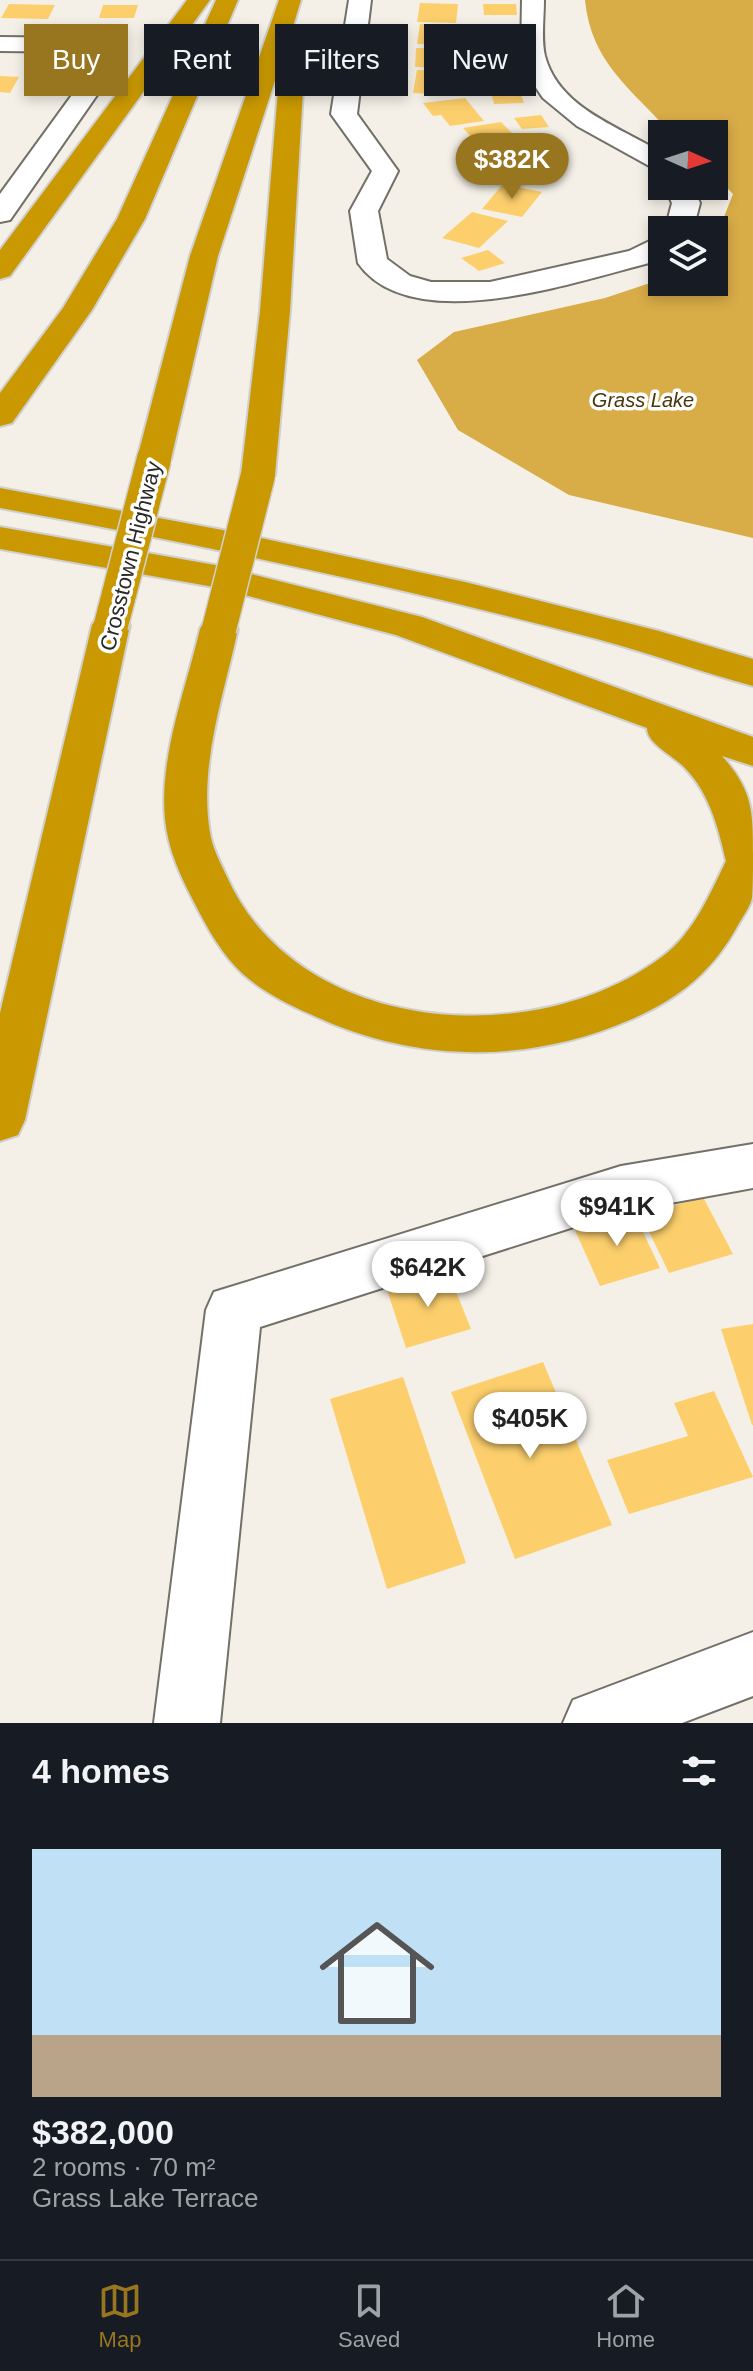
<!DOCTYPE html>
<html lang="en">
<head>
<meta charset="utf-8">
<style>
  body { margin:0; font-family:Arial,sans-serif; background:#20242c; color:#f1f3f6; height:100vh; display:flex; flex-direction:column; font-size:30px; white-space:nowrap }
  * { box-sizing:border-box; margin:0 }
  p { font-size:26px; color:#9ea1a6 }
  .icon { flex:none; width:44px; height:44px; fill:none; stroke:currentColor; stroke-width:2; stroke-linecap:round; stroke-linejoin:round }
  .map { position:relative; height:1723px; overflow:hidden }
  .drawer { display:flex; flex-direction:column; background:#171b24; flex:1 }
  .drawer>* { flex:none }
  .top-card { position:absolute; left:24px; top:24px; width:706px; height:72px; display:flex; gap:16px }
  .needle { width:52px; rotate:93deg }
  .buttons { position:absolute; left:648px; top:120px; display:grid; gap:16px }
  .buttons a { display:grid; place-items:center; width:80px; height:80px; border-radius:0px; background:#171b24; box-shadow:0 4px 12px #0003; font-size:40px }
  .price { position:absolute; translate:-50% -68px; padding:0 18px; border-radius:28px; background:#fff; color:#222; font-size:26px; line-height:52px; filter:drop-shadow(0 2px 4px #0008) }
  .price::after { content:''; position:absolute; left:50%; top:48px; width:24px; height:18px; margin-left:-12px; background:inherit; clip-path:polygon(0 0,100% 0,50% 100%) }
  .price.selected { background:#98751f; color:#fff }
  ul { padding:0; list-style:none }
  li { display:grid; align-content:center; gap:16px; height:424px; padding:0 32px }
  li+li { border-top:2px solid #363941 }
  li span { display:grid; place-items:center; height:248px; border-radius:0px; color:#555 }
  li>.icon { margin-inline-start:auto }
  span .icon { width:144px; height:144px; fill:#fffc; stroke-width:1 }
  li b { font-size:34px }
  h2 { display:flex; justify-content:space-between; align-items:center; height:96px; padding:0 32px; font-size:34px }
  .tag { padding:0 28px; border-radius:0px; background:#171b24; box-shadow:0 4px 12px #0003; font-size:28px; line-height:72px }
  .tag.selected { background:#98751f; color:#fff }
  .tabs { display:flex; justify-content:space-around; align-items:center; height:112px; border-top:2px solid #363941; background:#171b24; font-size:22px; color:#9ea1a6 }
  .tabs a { display:grid; justify-items:center; gap:4px }
  .tabs .selected { color:#98751f }
  .map>svg:first-child { display:block }
</style>
</head>
<body>
<div class="map">
<svg width="753" height="1723" viewBox="0 0 753 1723">
  <rect width="100%" height="100%" fill="#f4f0e7"/>
  <!-- water -->
  <path fill="#d8ac47" d="M585,0H753V538L569,495L458,430L417,360L454,332L605,298L662,279V282H714V242L733,194L714,175V134L670,132C630,88 591,62 585,0Z"/>
  <!-- building -->
  <path fill="#fccf6c" d="M420,3L458,4L456,23L417,22Z
    M9,4L55,5L48,19L1,18Z
    M483,4H516L517,15H484Z
    M103,5H138L134,18H99Z
    M420,24L472,26L471,42L459,41L458,45L417,44Z
    M496,35L522,36V46H495Z
    M416,48H450V68L415,67Z
    M472,57H502L501,68L471,67Z
    M417,70L450,71L448,95L413,93Z
    M0,76L19,77L10,93L0,92Z
    M521,95L524,103L494,104L492,96Z
    M465,98L484,121L450,126L441,115L433,116L423,103Z
    M541,115L549,127L522,129L514,118Z
    M501,122L515,136L526,134L535,143L484,151L463,128Z
    M538,152L544,180L495,181L492,163H497L495,153Z
    M503,184L542,192L522,217L482,209Z
    M472,212L508,221L479,248L442,238Z
    M488,250L505,263L479,271L461,258Z
    M703,1197L733,1254L669,1273L641,1215Z
    M633,1211L660,1268L600,1286L574,1228Z
    M447,1269L471,1329L406,1348L386,1287Z
    M753,1324V1425H752L721,1329Z
    M543,1362L612,1525L515,1559L451,1392Z
    M403,1377L466,1563L387,1589L330,1399Z
    M714,1391L753,1477L629,1514L607,1460L688,1436L674,1403Z"/>
  <g fill="none" stroke-linecap="round" stroke-linejoin="round">
    <defs>
      <path id="minor" d="M349,0H371L357,114L398,171L378,211L387,259L410,276L431,282H490L629,251L662,235V256L649,263C578,281 411,339 358,263L350,211L372,171L331,114Z
        M522,0H544C544,18 541,39 545,56C559,109 621,127 662,153V173L577,126L543,98L528,76L521,56Z
        M0,37L89,38L115,48L120,62L10,220L0,222V194L96,62L95,57L85,52L0,51Z
        M664,186H692L700,203L693,230H665L672,203Z
        M753,1144V1188L621,1212L260,1327L220,1723H154L206,1310L214,1292L621,1166Z
        M753,1632V1696L682,1723H563L573,1700Z"/>
      <path id="highway" d="M187,0H210L10,276L0,279V250Z
        M216,0H238L145,219L92,310L12,423L0,426V393L63,308L117,219Z
        M279,0H301L291,33L302,34L306,39L290,311L275,475L270,482L258,485L246,482L241,475L260,311L280,65L218,256L171,459L166,466L154,469L142,466L137,459L190,256Z
        M0,488L233,532L465,582L659,631L753,659V686C701,672 649,653 597,639C400,587 200,544 0,508Z
        M0,527L215,565L422,617L753,737V766L722,756C753,791 753,811 753,856C753,868 753,886 752,898C750,907 743,916 738,925C713,971 680,998 632,1019C527,1065 413,1063 310,1014C287,1004 262,991 243,974C222,955 208,929 195,904C181,877 168,850 165,819C159,756 186,689 200,629L205,620L219,617L233,620L238,629C224,695 197,769 211,838C214,851 221,864 227,877C298,1035 535,1053 663,956C693,934 710,894 726,861C718,827 710,794 685,768C674,756 647,744 647,728L396,635L214,587L0,549Z
        M111,613L124,616L130,625L25,1120L18,1135L0,1141V1013L92,625L98,616Z"/>
    </defs>
    <!-- minor casing -->
    <use href="#minor" stroke="#737068" stroke-width="4"/>
    <!-- highway casing -->
    <use href="#highway" stroke="#d0d0cf" stroke-width="4"/>
    <!-- minor -->
    <use href="#minor" fill="#fff" fill-rule="evenodd"/>
    <!-- highway -->
    <use href="#highway" fill="#ca9901" fill-rule="evenodd"/>
    <defs>
      <path id="highway-bridge" d="M111,625L154,459
        M219,629L258,475"/>
    </defs>
    <!-- highway-bridge casing -->
    <use href="#highway-bridge" stroke="#d0d0cf" stroke-width="37" stroke-linecap="butt"/>
    <!-- highway-bridge -->
    <use href="#highway-bridge" stroke="#ca9901" stroke-width="34"/>
  </g>
  <g text-anchor="middle" stroke-width="7" stroke-linejoin="round" paint-order="stroke">
    <!-- far-water labels -->
    <g font-size="20" font-style="italic" fill="#49370b" stroke="#fff">
      <text x="643" y="407">Grass Lake</text>
    </g>
    <!-- street labels -->
    <g font-size="22" fill="#2a2926" stroke="#fff">
      <text transform="translate(130 556) rotate(-76)" y="8">Crosstown Highway</text>
    </g>
  </g>
</svg>
<div class="buttons">
<a><svg class="needle" viewBox="-14 -14 28 28"><path d="M0-13l5 13h-10z" fill="#e53935"/><path d="M0 13l5-13h-10z" fill="#9ea1a6"/></svg></a>
<a><svg class="icon" aria-label="layers" viewBox="0 0 24 24"><path d="M12 4l9 5-9 5-9-5zM3 14l9 5 9-5"/></svg></a>
</div>
<b class="price selected" style="left:512px;top:201px">$382K</b>
<b class="price" style="left:617px;top:1248px">$941K</b>
<b class="price" style="left:428px;top:1309px">$642K</b>
<b class="price" style="left:530px;top:1460px">$405K</b>
<div class="top-card">
<a class="tag selected">Buy</a>
<a class="tag">Rent</a>
<a class="tag">Filters</a>
<a class="tag">New</a>
</div>
</div>
<section class="drawer">
<h2>4 homes<svg class="icon" aria-label="filters" viewBox="0 0 24 24"><path d="M4 7h16M4 17h16"/><circle cx="9" cy="7" r="2"/><circle cx="15" cy="17" r="2"/></svg></h2>
<ul>
<li><span style="background:linear-gradient(#bfe0f5 75%,#b9a48a 0)"><svg class="icon" aria-label="home" viewBox="0 0 24 24"><path d="M3 11l9-7 9 7M6 9v11h12V9"/></svg></span><div><b>$382,000</b><p>2 rooms · 70 m²</p><p>Grass Lake Terrace</p></div></li>
</ul>
</section>
<nav class="tabs">
<a class="selected"><svg class="icon" aria-label="map" viewBox="0 0 24 24"><path d="M3 6l6-2 6 2 6-2v14l-6 2-6-2-6 2zM9 4v14M15 6v14"/></svg>Map</a>
<a><svg class="icon" aria-label="saved" viewBox="0 0 24 24"><path d="M7 4h10v16l-5-4-5 4z"/></svg>Saved</a>
<a><svg class="icon" aria-label="home" viewBox="0 0 24 24"><path d="M3 11l9-7 9 7M6 9v11h12V9"/></svg>Home</a>
</nav>
</body>
</html>
